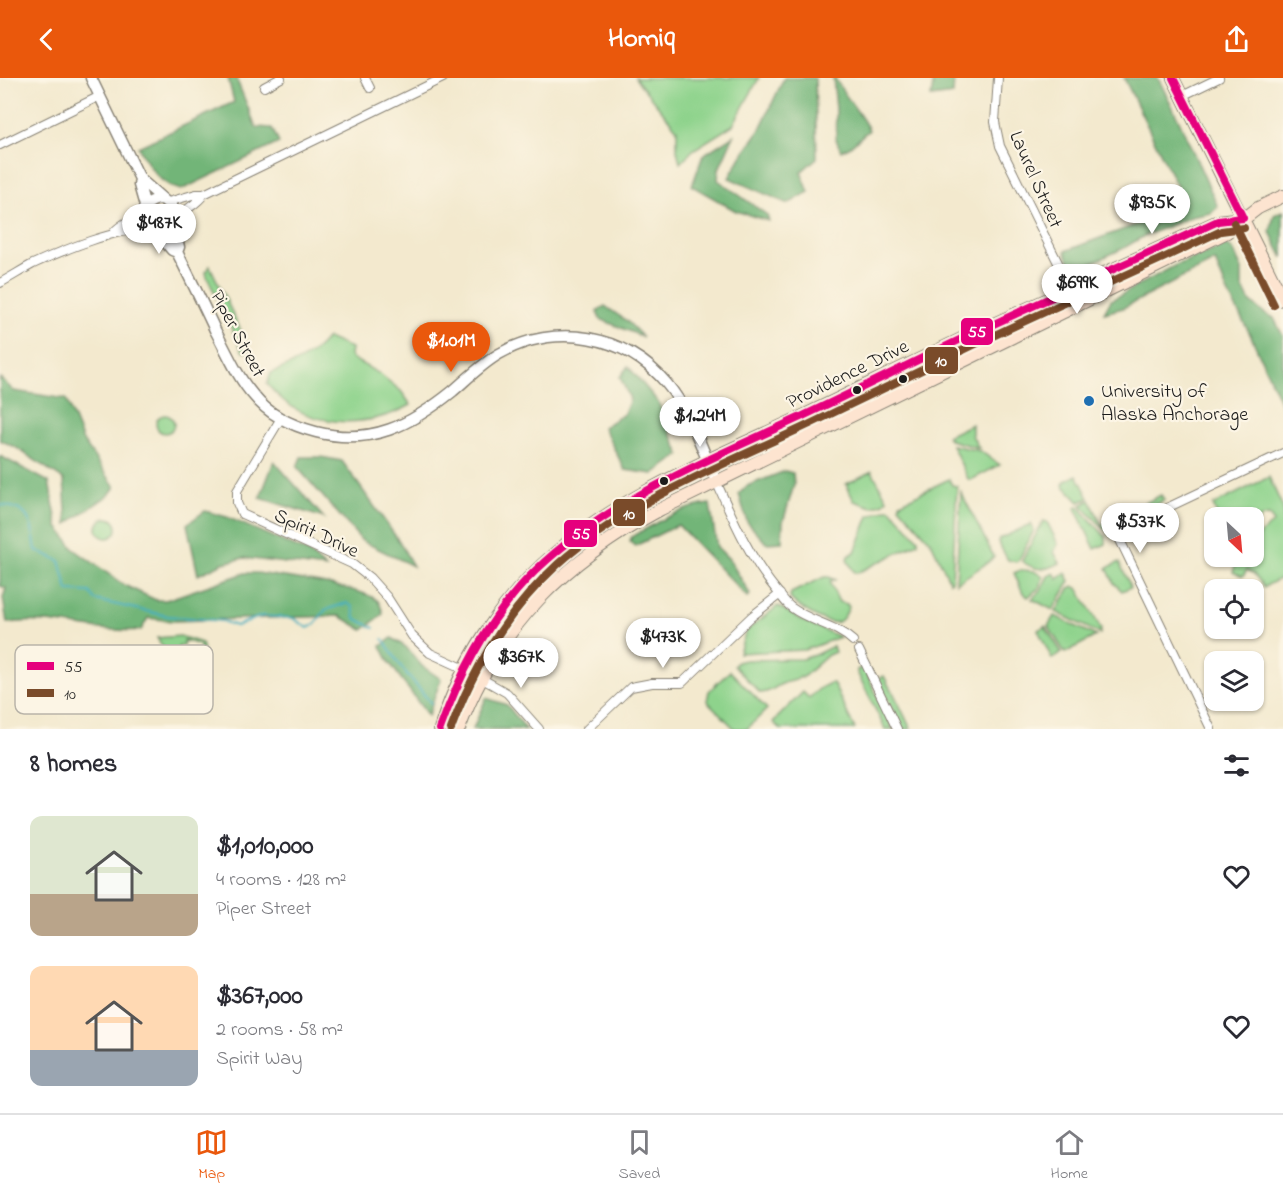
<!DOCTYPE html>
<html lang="en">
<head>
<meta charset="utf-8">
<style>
  body { margin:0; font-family:"Indie Flower",sans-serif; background:#f7f7f7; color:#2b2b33; height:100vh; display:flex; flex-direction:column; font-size:22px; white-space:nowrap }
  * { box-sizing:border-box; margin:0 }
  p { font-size:20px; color:#7c7c81 }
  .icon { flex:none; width:33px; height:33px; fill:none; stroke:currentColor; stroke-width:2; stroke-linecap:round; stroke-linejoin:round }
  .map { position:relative; height:651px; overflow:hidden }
  .sheet { display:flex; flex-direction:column; background:#fff; flex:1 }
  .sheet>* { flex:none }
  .needle { width:39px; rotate:154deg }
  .controls { position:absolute; left:1204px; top:429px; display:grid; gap:12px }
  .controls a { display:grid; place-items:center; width:60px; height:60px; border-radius:12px; background:#fff; box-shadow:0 2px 4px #0004; font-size:30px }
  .price { position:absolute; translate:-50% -51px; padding:0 14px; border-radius:21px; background:#fff; color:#222; font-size:20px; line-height:39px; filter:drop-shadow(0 2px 3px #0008) }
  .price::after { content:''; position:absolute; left:50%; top:36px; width:18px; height:14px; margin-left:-9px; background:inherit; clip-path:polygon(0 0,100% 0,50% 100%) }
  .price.active { background:#ea580c; color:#fff }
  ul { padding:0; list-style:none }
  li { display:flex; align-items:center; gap:18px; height:150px; padding:0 30px }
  li span { display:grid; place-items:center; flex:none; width:168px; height:120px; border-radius:12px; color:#555 }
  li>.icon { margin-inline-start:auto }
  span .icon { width:72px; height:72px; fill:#fffc; stroke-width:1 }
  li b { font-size:26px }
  h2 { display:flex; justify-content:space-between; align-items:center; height:72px; padding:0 30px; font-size:26px }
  header { display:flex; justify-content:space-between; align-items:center; height:78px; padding:0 30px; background:#ea580c; color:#fff; font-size:27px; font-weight:700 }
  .tab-bar { display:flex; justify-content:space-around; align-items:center; height:84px; border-top:2px solid #e1e1e2; background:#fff; font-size:16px; color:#7c7c81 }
  .tab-bar a { display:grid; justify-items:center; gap:3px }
  .tab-bar .active { color:#ea580c }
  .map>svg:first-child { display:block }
</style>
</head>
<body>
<header><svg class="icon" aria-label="back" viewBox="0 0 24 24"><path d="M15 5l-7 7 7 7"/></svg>Homiq<svg class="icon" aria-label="share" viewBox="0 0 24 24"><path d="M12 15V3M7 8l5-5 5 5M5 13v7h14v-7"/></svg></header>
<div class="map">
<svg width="1283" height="651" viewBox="0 0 1283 651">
  <rect width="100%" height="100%" fill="#fcf5e5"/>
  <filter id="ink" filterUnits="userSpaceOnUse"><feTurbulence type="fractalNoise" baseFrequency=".0167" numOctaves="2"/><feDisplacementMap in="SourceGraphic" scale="12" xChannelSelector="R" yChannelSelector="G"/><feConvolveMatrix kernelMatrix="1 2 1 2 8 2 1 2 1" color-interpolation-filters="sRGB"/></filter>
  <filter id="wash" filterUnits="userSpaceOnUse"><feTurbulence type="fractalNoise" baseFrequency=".008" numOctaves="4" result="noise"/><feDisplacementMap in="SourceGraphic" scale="24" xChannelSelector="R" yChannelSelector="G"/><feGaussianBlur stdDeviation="1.35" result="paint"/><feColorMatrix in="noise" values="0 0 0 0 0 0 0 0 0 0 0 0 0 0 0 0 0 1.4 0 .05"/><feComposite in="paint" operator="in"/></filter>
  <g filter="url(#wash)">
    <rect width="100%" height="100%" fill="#f3e9ce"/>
    <!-- green -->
    <path fill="#8ed38c" stroke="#557854" stroke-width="1.5" d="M635,0H759L733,47L693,72L680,85L677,72V51Z
      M210,188L251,274H243L207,199L206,194Z
      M1066,217L1065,222L1060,227L1004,259L950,284L945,280L946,276L956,270Z
      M327,260L351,270L350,278L353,281L380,296L401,313L411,327C372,348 320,352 284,323C278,318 272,312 267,306L271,295C294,285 311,280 327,260Z
      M919,289L923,294L921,297L884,314L887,303Z
      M882,306L879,317L843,338L730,392L727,389L728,384L832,333L864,314Z
      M156 346a9 9 0 1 1 18 0a9 9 0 1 1-18 0Z
      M972,346V357L979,370L950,362L947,358Z
      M952,367L980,373L1000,387L971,402L968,401Z
      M872,393L887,421L884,425L872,429L854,423L846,406Z
      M1077,397L1089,420L1079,424L1063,407L1065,403Z
      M689,399L696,400L695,407L650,428L609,454L568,485L560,477L615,437Z
      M1269,399L1283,430V499L1264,509L1254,496L1247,492L1243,498L1233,494L1237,482L1248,486L1251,479L1254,478C1254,462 1261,453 1274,444L1269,438L1262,439L1254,450V440L1218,439L1213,427Z
      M949,401L952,407L957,408L952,503L950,504L931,464L899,428L900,425Z
      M961,414L994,479C991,483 963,501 956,505Z
      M1161,417L1164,422L1125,442L1116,458L1112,459L1081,427L1090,422L1102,447Z
      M1078,428L1106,459V466L1095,471L1075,430Z
      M887,431H891L918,461V465L857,495L854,494L847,482L848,478L855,474L869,438Z
      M97 450a10 10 0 1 1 20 0a10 10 0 1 1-20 0Z
      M1043,443L1047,444L1058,466L1054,474L1060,485C1045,493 1035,493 1022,483Z
      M1031,446L1034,452L1019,482L1016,484L1008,482L998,464L999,461Z
      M1119,484L1131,509L1122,513L1114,505L1107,490Z
      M1021,492L1034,493L1043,499L1040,509L1028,519L1023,515L1014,495Z
      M1054,495L1058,501L1066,495L1070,503L1053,532L1032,521L1041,512L1048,498Z
      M540,498L548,503L534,518L488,580L481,577L497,552Z
      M824,499H829L836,502H831L830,505L839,524L847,526L849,529C847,534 844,542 838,544C828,548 796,528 790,520L791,515Z
      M1073,508L1078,510L1101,551L1100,556L1056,534L1069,511Z
      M778,528L803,543L840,559L805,572L739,575L746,553Z
      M1054,538H1055L1096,558L1065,575L1048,548Z
      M1045,548L1062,575L1052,581L1038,552Z
      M180,558L202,565L204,573H200V567L184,562L183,568H179L177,576L180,578L179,590L155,602L145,582L146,579L164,571L157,560Z
      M833,568L835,574L828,577L802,600L800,599C794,605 789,602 782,606C772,610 773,614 760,615L734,588L737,584L745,582L802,581L815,577Z
      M862,589L865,592L893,651H885L857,594V592Z
      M730,593L767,631L747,651H735L707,623L709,613Z
      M884,598L891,612H892L911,651H902L878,601Z
      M830,605H833L855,651H780L773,644L803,614L809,620L820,610Z
      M462,609H466L467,612L452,651H443Z"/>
    <!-- forest -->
    <path fill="#72b578" stroke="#47684a" stroke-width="1.5" d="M228,0H236L256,49L272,50L279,65L181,112C158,106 149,88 138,69L234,24Z
      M784,0H815L817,80L801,94L809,114L788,126L729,100L741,79L759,53Z
      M833,0H835C845,19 859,33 869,52L849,69L841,73L836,61V31Z
      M934,0H954L953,16L931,19Z
      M1124,0H1158L1178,40L1218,129L1211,135L1191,139L1144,158L1124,170L1079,191H1072L1065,173L1146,143L1181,117Z
      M734,57L719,91L718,102L767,137L769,143L736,133L692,108L703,77Z
      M1283,133V180L1270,154L1274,137Z
      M1227,167L1233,172L1242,191V208L1249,222L1261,233L1274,240L1283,258V330L1250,256L1227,213L1215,183L1123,230L1104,235L1111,222L1176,187Z
      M605,228L627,243L643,259L600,241L597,234Z
      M628,288L658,324L680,377L653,396L625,392L603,349L624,336L630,321L620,299Z
      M0,300L14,313L66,321L83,363L115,409L109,417L67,446L64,402L15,369L0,362Z
      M0,378L49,404L58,449L74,471L124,507L156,522H166L245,495H257C278,498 366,509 378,523C380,526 382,532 383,536L363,552L340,538L172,543L148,540L141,552C96,556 52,538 7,545L3,520L6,510L0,508Z
      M301,379H321L342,383L399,463L413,488L362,463L297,389Z
      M274,383L324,440L260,420Z
      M785,393L793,395L794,407L783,444L782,464L766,465L747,444L739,416L747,408Z
      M710,426L717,469L729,481L750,516L748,520L678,447L635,468L630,464L631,459C657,445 680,429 710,426Z
      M205,433L227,439L309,475L326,490L244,480L223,485L198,497L187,446Z
      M392,560L406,569L422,588L441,601L428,638L389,584L381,568Z
      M486,620L507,627L526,651H473Z"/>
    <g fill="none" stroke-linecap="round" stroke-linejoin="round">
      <!-- stream -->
      <path stroke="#42afc0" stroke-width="2" d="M0,427C32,430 31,445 36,472L60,483L68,513L90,514L95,522L168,538L222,543L236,548L262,538L293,540L308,550L316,545L325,532L347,525L353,529L355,540L374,550
        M383,561L402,590L431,625"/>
    </g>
  </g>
  <g filter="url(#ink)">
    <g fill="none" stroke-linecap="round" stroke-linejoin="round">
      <defs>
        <path id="minor" d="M365,0L370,10
          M998,0L995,44L1000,68L1071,211
          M264,9L281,0
          M1182,18L1219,0
          M0,67L100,18
          M168,124L196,116H204L443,0
          M175,142C183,132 197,127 204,116
          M114,154C121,145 134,142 143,132
          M0,205C11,199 22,192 33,186C59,174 123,147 150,152
          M281,340L237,413V425L242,436L352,486L370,500L387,519L412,558L430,575L465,591L507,615L539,651
          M716,403C733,441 750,481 777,513C782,519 786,526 792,530C811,544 836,547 853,563
          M859,572L897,651
          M587,651L631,609L652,605H682L751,539L780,516
          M1211,651L1120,462L1127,449L1133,446L1283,375"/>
        <path id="tertiary" d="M91,0L140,101L174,131C179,151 156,163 143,146C139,132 147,122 161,121
          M140,101L139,107L145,128
          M173,146L179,169L177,174
          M158,155L172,172L177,174C190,200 203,226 215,252C227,274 237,299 254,318C269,337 293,348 316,354C371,368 411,347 453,313C468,300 482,286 499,276C555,244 626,256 667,306C690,333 702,371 716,403"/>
        <path id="secondary" d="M1173,0L1283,222
          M440,651C461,585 501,521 554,476C626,414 720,377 805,337C861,310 917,282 974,255C1055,217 1137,181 1218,143L1242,140
          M459,651C497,548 566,482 661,431L1227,154L1258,130L1283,118"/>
      </defs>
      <!-- minor casing -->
      <use href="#minor" stroke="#888275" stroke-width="10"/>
      <!-- tertiary casing -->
      <use href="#tertiary" stroke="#888275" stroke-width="13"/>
      <!-- secondary casing -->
      <use href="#secondary" stroke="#888275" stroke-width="14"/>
      <!-- minor -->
      <use href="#minor" stroke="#fff" stroke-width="8"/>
      <!-- tertiary -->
      <use href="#tertiary" stroke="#fff" stroke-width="10"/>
      <!-- secondary -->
      <use href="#secondary" stroke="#fde4d0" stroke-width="12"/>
      <defs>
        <path id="bus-1" d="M1173,0L1243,140
          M440,651C461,592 491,536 536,492C612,419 712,381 805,337C862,310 917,282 974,255C1055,217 1137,181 1218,143L1243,140"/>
        <path id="bus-2" d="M1234,145L1274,227
          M451,651C474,588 508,532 558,486C630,422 724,387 810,346C867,319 923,291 980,264C1060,226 1141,191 1221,153L1244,150"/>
      </defs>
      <!-- bus-1 casing -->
      <use href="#bus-1" stroke="#fcf5e5" stroke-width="12"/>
      <!-- bus-2 casing -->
      <use href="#bus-2" stroke="#fcf5e5" stroke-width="12"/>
      <!-- bus-1 -->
      <use href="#bus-1" stroke="#e5007d" stroke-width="8"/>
      <!-- bus-2 -->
      <use href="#bus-2" stroke="#7a4b2a" stroke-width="8"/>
    </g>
  </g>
  <!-- markers -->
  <g fill="#1c1c1c" stroke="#fcf5e5" stroke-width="2">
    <circle cx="903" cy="301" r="5"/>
    <circle cx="857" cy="312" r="5"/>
    <circle cx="664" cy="403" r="5"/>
  </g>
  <circle fill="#1f6fb2" stroke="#fcf5e5" stroke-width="2" cx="1089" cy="323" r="6"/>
  <g text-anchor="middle" stroke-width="4.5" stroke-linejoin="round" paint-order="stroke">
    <!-- street labels -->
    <g font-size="20" fill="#1c1c1c" stroke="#fcf5e5">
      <text transform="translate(1037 101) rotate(66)" y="7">Laurel Street</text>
      <text transform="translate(239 255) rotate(62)" y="7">Piper Street</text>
      <text transform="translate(847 295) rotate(-26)" y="7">Providence Drive</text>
      <text transform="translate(317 454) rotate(25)" y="7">Spirit Drive</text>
    </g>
    <!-- poi labels -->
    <g font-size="20" fill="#1c1c1c" stroke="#fcf5e5" text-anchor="start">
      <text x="1101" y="319">University of<tspan x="1101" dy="23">Alaska Anchorage</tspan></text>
    </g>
  </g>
  <!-- legend -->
  <rect x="15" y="567" width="198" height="69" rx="9" fill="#fcf5e5" stroke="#b9b4a9" stroke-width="1.5"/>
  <rect x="27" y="584" width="27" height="8" fill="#e5007d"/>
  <rect x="27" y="611" width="27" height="8" fill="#7a4b2a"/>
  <g font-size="16" fill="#1c1c1c">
    <text x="64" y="594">55</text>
    <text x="64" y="621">10</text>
  </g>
  <g stroke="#fcf5e5" stroke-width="2">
    <rect x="960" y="239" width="34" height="29" rx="6" fill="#e5007d"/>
    <rect x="924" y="268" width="35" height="29" rx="6" fill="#7a4b2a"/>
    <rect x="612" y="420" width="34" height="29" rx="6" fill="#7a4b2a"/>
    <rect x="563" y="441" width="35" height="29" rx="6" fill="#e5007d"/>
  </g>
  <g font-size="16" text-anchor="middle" font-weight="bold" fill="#fff">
    <text x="977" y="259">55</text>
    <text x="941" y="288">10</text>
    <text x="629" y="441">10</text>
    <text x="581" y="461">55</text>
  </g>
</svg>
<div class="controls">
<a><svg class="needle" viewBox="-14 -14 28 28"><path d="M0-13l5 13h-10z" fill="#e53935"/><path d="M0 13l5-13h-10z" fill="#7c7c81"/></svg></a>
<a><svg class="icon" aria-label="locate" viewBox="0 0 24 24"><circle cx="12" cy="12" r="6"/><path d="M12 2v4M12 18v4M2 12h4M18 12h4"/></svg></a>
<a><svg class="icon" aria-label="layers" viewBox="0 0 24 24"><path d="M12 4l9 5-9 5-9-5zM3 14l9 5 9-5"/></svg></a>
</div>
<b class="price" style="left:1152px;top:157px">$935K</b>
<b class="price" style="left:159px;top:177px">$487K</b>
<b class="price" style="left:1077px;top:237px">$699K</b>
<b class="price active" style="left:451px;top:295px">$1.01M</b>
<b class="price" style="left:700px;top:370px">$1.24M</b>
<b class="price" style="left:1140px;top:476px">$537K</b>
<b class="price" style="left:663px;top:591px">$473K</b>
<b class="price" style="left:521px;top:611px">$367K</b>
</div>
<section class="sheet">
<h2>8 homes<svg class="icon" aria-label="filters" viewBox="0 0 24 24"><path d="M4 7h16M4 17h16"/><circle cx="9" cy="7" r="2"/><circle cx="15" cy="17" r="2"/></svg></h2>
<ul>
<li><span style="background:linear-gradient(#dfe7d0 65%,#b9a48a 0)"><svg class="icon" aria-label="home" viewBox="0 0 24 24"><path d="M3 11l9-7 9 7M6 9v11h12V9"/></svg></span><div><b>$1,010,000</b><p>4 rooms · 128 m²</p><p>Piper Street</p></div><svg class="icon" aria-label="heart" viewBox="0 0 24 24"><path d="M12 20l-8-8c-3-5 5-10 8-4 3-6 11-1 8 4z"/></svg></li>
<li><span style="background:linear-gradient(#ffd9b3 70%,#9aa5b1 0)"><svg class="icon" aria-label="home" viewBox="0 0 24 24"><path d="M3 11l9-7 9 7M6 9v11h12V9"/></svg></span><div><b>$367,000</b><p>2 rooms · 58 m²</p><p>Spirit Way</p></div><svg class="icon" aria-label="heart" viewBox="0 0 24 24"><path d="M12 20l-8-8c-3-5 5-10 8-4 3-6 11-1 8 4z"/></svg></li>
</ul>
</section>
<nav class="tab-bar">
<a class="active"><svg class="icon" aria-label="map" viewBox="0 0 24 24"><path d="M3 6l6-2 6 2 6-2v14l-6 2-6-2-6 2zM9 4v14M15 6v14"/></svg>Map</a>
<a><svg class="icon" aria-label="saved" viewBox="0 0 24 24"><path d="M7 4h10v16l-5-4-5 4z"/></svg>Saved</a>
<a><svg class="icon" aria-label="home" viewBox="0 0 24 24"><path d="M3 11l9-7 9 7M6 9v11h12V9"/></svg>Home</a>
</nav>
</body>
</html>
